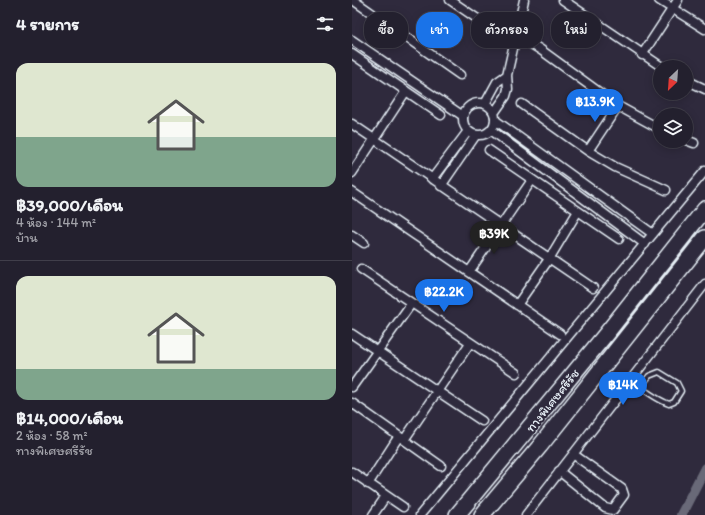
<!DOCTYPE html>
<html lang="th">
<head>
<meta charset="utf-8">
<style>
  body { margin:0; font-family:Itim,"Playpen Sans Thai",sans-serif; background:#2b2836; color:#f1f3f6; height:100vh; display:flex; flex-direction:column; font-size:15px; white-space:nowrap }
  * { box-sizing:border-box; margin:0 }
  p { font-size:13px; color:#a3a3aa }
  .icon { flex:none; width:22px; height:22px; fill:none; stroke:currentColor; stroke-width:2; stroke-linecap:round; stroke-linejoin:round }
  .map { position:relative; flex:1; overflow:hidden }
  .drawer { display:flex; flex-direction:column; background:#23202e; width:352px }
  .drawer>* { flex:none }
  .top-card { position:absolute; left:12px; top:12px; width:281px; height:36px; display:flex; gap:8px }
  .needle { width:26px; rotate:205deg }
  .tools { position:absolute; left:301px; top:60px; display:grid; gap:8px }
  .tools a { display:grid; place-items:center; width:40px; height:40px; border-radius:50%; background:#23202e; box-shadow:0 2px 10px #0003,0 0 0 1px #403e4a; font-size:20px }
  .price { position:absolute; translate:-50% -34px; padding:0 9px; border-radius:14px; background:#1a73e8; color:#fff; font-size:13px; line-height:26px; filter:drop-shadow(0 1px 2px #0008) }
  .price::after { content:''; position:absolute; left:50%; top:24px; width:12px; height:9px; margin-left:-6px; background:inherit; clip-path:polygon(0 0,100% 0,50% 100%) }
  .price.current { background:#222; color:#fff }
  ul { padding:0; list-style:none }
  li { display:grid; align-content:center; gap:8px; height:212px; padding:0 16px }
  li+li { border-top:1px solid #403e4a }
  li span { display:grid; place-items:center; height:124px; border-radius:12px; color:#555 }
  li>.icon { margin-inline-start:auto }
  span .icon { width:72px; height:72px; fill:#fffc; stroke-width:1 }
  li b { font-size:17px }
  h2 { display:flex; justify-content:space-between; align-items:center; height:48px; padding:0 16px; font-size:17px }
  .pill { padding:0 14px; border-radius:16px; background:#23202e; box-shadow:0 2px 10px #0003,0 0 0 1px #403e4a; font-size:14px; line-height:36px }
  .pill.current { background:#1a73e8; color:#fff }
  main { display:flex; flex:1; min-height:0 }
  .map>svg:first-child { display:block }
</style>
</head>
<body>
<main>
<section class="drawer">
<h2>4 รายการ<svg class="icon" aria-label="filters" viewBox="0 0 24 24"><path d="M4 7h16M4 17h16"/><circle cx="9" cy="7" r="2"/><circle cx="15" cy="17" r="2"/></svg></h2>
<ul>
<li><span style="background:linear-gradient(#dfe7d0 60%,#7fa58c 0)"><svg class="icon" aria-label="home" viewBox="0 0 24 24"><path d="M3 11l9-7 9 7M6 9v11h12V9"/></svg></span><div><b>฿39,000/เดือน</b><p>4 ห้อง · 144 m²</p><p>บ้าน</p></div></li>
<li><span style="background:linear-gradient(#dfe7d0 75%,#7fa58c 0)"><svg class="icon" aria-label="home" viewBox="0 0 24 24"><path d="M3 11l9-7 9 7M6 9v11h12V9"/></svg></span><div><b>฿14,000/เดือน</b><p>2 ห้อง · 58 m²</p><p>ทางพิเศษศรีรัช</p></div></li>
</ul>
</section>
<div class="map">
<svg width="353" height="515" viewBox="0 0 353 515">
  <rect width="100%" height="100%" fill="#2f2a3d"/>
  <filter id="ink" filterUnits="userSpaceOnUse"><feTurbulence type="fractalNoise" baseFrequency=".025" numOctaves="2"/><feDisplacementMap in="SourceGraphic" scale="8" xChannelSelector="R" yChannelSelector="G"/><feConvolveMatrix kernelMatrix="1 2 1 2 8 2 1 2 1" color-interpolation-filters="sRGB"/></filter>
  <g filter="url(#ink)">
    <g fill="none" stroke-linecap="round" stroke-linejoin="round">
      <!-- canal -->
      <path stroke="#696978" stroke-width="10" d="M329,515L353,468"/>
      <defs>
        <path id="service" d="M279,380C291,389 303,399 317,404L322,402L329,391L325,383L307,372L297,376L289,387"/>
        <path id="minor" d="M1,0L108,75
          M98,0L133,24
          M211,0L310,67
          M307,0L353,29
          M163,39L176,42L189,50L266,106L308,129
          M0,40L111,116
          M0,54L89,115
          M290,55L326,0
          M334,80L353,89
          M111 119a16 16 0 1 1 32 0a16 16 0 1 1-32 0Z
          M133,104L145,82L155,75
          M170,104L236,151L263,167L314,190
          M142,113L154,96L156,89L155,75L172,0
          M143,120L301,234
          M0,124L241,288
          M139,130L293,244
          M334,140L342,143
          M137,150L267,239
          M236,151L266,106
          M0,173L54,91
          M80,179L116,131
          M89,186L124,135
          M0,192L208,334
          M0,235L12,243
          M9,269L164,373
          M117,272L180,180
          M165,305L197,259L226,211
          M0,334L130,421
          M0,387L59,304
          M0,403L89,466
          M52,440L118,343
          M207,471L253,508L261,510L272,495L270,489L221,454
          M0,472L51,507
          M16,484L47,436
          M21,515L34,496
          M68,515L353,171
          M174,515L353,284"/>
        <path id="motorway" d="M105,515L254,334L353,209
          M130,515L188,446L353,238"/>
      </defs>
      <!-- service casing -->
      <use href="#service" stroke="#e8f1f8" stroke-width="7"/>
      <!-- minor casing -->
      <use href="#minor" stroke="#e8f1f8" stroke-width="11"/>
      <!-- motorway casing -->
      <use href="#motorway" stroke="#e8f1f8" stroke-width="18"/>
      <!-- service -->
      <use href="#service" stroke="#2f2a3d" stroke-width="4"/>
      <!-- minor -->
      <use href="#minor" stroke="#2f2a3d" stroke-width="8"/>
      <!-- motorway -->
      <use href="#motorway" stroke="#2f2a3d" stroke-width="15"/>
    </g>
  </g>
  <g text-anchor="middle" stroke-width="4" stroke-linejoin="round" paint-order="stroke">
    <!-- street labels -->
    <g font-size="13" fill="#e8f1f8" stroke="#2f2a3d">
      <text transform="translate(200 400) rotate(-51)" y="5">ทางพิเศษศรีรัช</text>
    </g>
  </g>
</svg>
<div class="tools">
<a><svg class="needle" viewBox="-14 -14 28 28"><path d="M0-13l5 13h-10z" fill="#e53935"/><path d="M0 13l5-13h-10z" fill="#a3a3aa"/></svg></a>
<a><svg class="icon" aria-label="layers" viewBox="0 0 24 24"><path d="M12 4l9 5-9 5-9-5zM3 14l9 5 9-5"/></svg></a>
</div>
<b class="price" style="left:243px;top:123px">฿13.9K</b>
<b class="price current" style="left:142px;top:255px">฿39K</b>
<b class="price" style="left:92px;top:313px">฿22.2K</b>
<b class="price" style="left:271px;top:406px">฿14K</b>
<div class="top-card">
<a class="pill">ซื้อ</a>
<a class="pill current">เช่า</a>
<a class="pill">ตัวกรอง</a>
<a class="pill">ใหม่</a>
</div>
</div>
</main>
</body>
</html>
